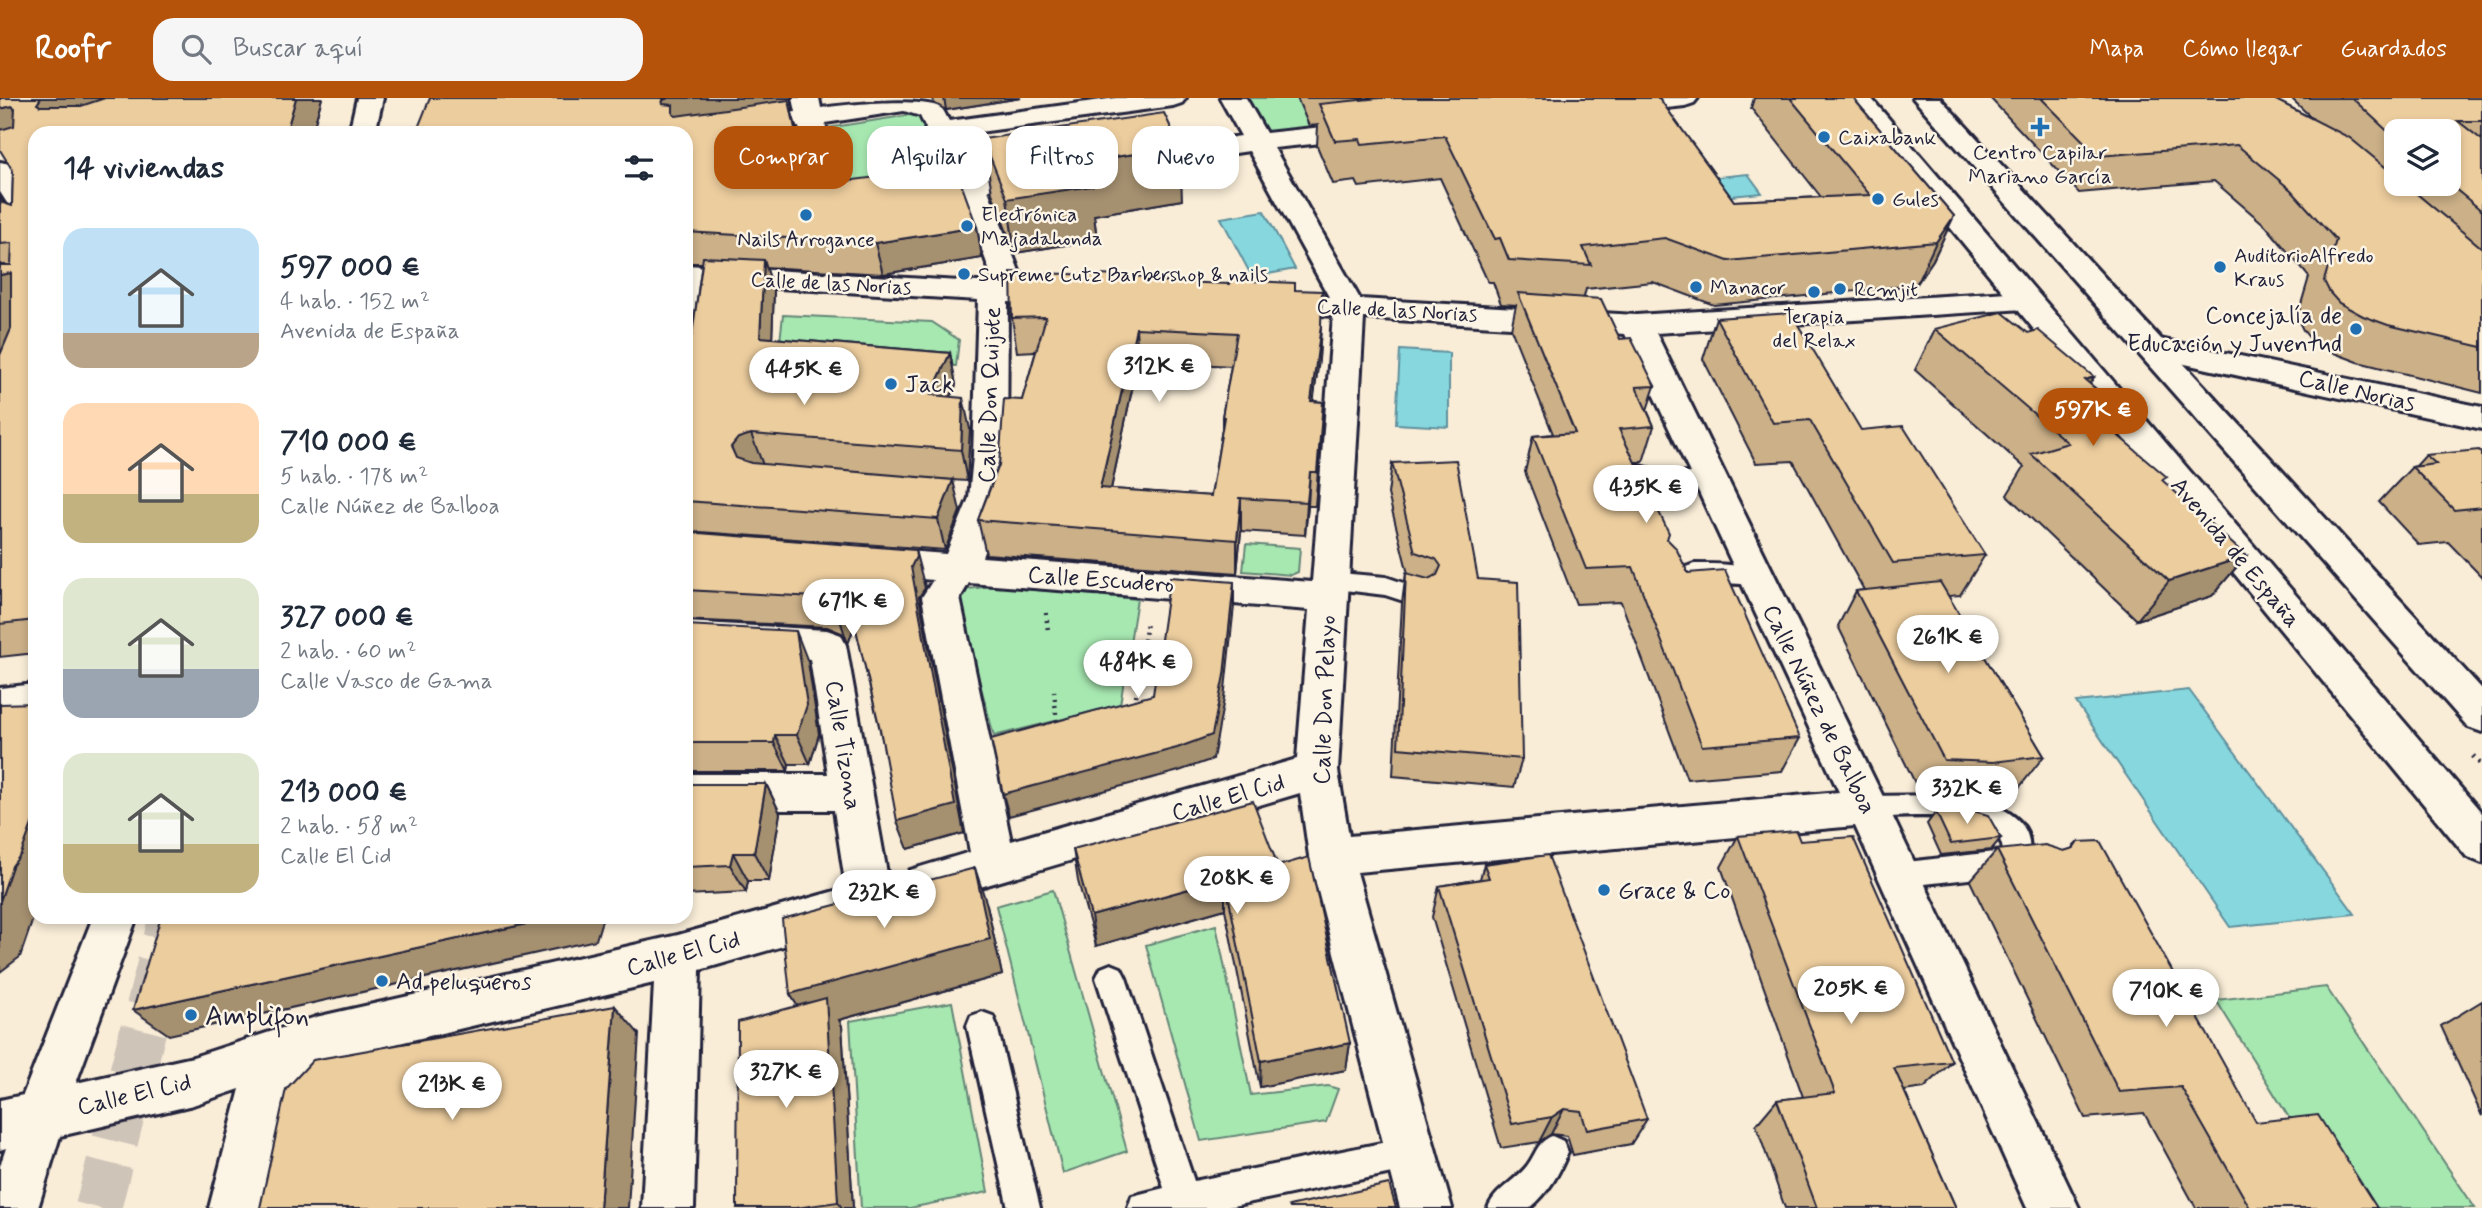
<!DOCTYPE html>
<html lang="es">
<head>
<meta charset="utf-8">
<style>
  body { margin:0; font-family:Mynerve,sans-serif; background:#f6f6f7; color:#1f2937; height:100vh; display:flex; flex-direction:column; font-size:26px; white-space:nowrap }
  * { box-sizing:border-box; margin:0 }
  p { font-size:23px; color:#747a83 }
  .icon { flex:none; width:38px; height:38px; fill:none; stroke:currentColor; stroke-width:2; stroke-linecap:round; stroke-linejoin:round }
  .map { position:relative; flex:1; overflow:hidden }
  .sheet { position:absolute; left:28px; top:28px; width:665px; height:798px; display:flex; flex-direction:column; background:#fff; border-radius:21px; box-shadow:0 4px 10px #0003 }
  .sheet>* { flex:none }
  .banner { position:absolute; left:714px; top:28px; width:665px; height:63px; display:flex; gap:14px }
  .tools { position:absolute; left:2384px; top:21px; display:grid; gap:14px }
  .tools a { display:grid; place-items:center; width:77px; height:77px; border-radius:14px; background:#fff; box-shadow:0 4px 10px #0003; font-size:35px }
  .price { position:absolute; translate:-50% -60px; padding:0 16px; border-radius:24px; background:#fff; color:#222; font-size:23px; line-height:46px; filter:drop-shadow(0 2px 4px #0008) }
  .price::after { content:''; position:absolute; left:50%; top:42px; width:21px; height:16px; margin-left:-10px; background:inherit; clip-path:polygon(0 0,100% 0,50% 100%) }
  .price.on { background:#b45309; color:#fff }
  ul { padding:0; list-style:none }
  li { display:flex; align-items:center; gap:21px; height:175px; padding:0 35px }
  li span { display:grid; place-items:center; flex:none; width:196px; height:140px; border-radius:21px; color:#555 }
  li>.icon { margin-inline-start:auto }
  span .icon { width:84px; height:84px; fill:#fffc; stroke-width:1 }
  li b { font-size:30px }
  h2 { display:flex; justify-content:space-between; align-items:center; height:84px; padding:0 35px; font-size:30px }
  .chip { padding:0 24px; border-radius:21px; background:#fff; box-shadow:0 4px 10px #0003; font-size:24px; line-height:63px }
  .chip.on { background:#b45309; color:#fff }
  header { display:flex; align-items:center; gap:42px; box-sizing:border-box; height:98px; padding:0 35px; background:#b45309; color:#fff }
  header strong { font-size:33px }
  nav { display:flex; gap:38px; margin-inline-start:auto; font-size:24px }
  .search { width:490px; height:63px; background:#f6f6f7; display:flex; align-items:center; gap:18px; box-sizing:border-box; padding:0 24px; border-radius:21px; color:#747a83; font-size:26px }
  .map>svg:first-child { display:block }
</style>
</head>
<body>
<header>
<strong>Roofr</strong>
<div class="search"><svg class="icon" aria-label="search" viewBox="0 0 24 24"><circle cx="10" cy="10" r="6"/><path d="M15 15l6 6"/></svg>Buscar aquí</div>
<nav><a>Mapa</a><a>Cómo llegar</a><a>Guardados</a></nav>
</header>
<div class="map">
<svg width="2482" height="1110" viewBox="0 0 2482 1110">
  <rect width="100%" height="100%" fill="#f9edd7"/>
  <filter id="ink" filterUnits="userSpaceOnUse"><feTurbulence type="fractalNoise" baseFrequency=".0143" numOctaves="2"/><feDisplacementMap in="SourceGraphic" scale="14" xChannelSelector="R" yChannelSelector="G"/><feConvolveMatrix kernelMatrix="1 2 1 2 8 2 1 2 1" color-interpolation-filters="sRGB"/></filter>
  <g filter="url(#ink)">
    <!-- green -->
    <path fill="#a7e8b1" stroke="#648576" stroke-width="2" d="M1248,0H1648L1266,37Z
      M922,15L943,81L843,98L827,30Z
      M783,217L932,224L959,242L956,268L778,261Z
      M1246,446L1300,450L1298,474L1291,477L1243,473Z
      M993,488L1137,501L1120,607L994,638L959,507L968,491Z
      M1053,792L1127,1053L1063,1075L996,808Z
      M1216,827L1251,997L1328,988L1338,991L1326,1024L1201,1043L1146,847Z
      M2326,889L2475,1110H2345L2216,902Z
      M952,904L988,1094L910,1110H861L850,923Z"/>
    <!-- water -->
    <path fill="#87d8de" stroke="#5f8f9d" stroke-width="2" d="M1748,76L1762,95L1701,101L1688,82Z
      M1264,113L1295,171L1252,179L1221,120Z
      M1400,252L1449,255V329L1396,326Z
      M2189,592L2355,816L2230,829L2076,604Z"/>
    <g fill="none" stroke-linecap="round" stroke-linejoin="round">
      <!-- street-tunnel -->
      <path stroke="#cec4b8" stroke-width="46" stroke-dasharray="46 23" stroke-linecap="butt" d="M98,1110L172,819"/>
      <defs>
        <path id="lane" d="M1632,366L1671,376L1710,374L1718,377L1721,382L1718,387C1685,397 1656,389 1624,379L1621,374L1624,369Z
          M1694,466C1718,466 1742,466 1765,473L1769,479L1765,485C1757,488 1695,484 1686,481L1682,475L1686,469Z
          M1328,474L1386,479L1430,494L1434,500L1430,506L1422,509L1385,497L1320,489L1316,483L1320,477Z
          M1945,697C1986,700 2050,717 2023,773L2013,776L1898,789L1888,786L1884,777L1888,768L1898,765L2003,753C2000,706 1900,720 1867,720L1858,717L1854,709L1858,701L1867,698Z
          M1111,866L1121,870L1126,880L1194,1083L1411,1039L1422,1044L1427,1055L1422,1066L1411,1071L1223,1110H1128L1132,1098L1164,1090L1096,880L1101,870Z
          M982,914L993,918L997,928L1040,1110H1008L967,928L971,918Z
          M1552,1038L1563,1043L1568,1054C1559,1076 1549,1094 1530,1110H1488C1495,1092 1514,1084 1527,1068C1537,1055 1536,1045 1552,1038Z"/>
        <path id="street" d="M357,0H383L375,35H349Z
          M793,0H819L821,10C849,6 917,0 940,9C944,12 946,18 949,23L1116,0H1186L1182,5L1173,8L957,37L980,77L1040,68L1050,70L1054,76L1050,82L988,92L1024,186L1076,191L1080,198L1076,205L1065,207L1008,204L1007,358L1003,400L982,459L1312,484L1333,218L1257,212L1253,205L1257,198L1268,196L1329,199L1249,53L1127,71L1117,69L1113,63L1117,57L1127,55L1241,38L1220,0H1246L1266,35L1370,24L1379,26L1383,32L1379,38L1370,40L1274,50L1360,201L1636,217L2024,193L2035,195L2039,202L2035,209L2024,211L1656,235L1888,709L2079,1110H2027L1855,728L1357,774L1452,1110H1400L1309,758L1300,695L926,805L910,800L904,786L910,772L970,754L922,499L933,482L866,476L853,472L848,463L853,454L866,450L946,456L969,400L973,358L978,202L712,186L702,268L697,275L686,278V167L994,185L962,96L830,116L820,114L816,108L799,29L686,46V35H675L686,30L796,14ZM904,13L920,18L926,30L925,32L931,38L955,81L842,98L825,25ZM1364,220L1625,236L1839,694L1349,738L1338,673ZM969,485L1309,512L1297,661L1011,743L960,500Z
          M1613,0H1698L1694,5L1685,8L1611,16L1602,13L1598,8L1602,3Z
          M0,64L10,66L35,105V136L25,133L0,94Z
          M2150,239L2482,309V331L2139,256L2134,249L2139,242Z
          M686,524L827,532L841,537L846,547L892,803L886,817L870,823L855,817L851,827L835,833L700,872L694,1110H642L654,885L323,963L286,1000L261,1110H209L240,991L193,1007L60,1038L38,1110H0V1068L6,1050L0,1052V1002L23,997L93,819H137L76,985L193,959L316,919L678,837L835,793L847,797L834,712H686V676H828L810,561L686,554Z
          M35,586V618L0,622V590Z"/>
        <path id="secondary" d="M1844,0H1871L2482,715V765L2467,759Z
          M1913,0H1940L2482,591V634L2468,629Z"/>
      </defs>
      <!-- lane casing -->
      <use href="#lane" stroke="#22223b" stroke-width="6"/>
      <!-- street casing -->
      <use href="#street" stroke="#22223b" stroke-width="6"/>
      <!-- secondary casing -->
      <use href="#secondary" stroke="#22223b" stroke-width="6"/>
      <!-- path-far1 -->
      <path stroke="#22223b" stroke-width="4.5" stroke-dasharray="2 5" stroke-linecap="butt" d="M1046,515L1048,533
        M1088,557L1144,545
        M1054,593L1057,627
        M1135,605L1147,524"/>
      <!-- path -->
      <path stroke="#22223b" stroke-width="5" stroke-dasharray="2 6" stroke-linecap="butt" d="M2473,658L2482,668"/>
      <!-- lane -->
      <use href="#lane" fill="#fcf5e5" fill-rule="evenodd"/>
      <!-- street -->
      <use href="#street" fill="#fcf5e5" fill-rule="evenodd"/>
      <!-- secondary -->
      <use href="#secondary" fill="#fcf5e5" fill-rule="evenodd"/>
    </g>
    <!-- wall -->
    <path fill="#cbb088" stroke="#22223b" stroke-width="2" fill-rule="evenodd" d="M0,0H322L312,35H35V555L0,559V99L4,106L12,108L13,73Z
      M933,0H1021L946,12L934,5Z
      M1297,0H1659L1734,103L1821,99L1751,10L1754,0H1853L1954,118L1933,162L1916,187L1714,207L1653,184L1586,191L1584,199L1620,241L1655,288L1647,312L1654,328L1643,364H1635L1667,441L1688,475L1800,640L1782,673L1687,681L1621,504L1576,506L1525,374L1533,338L1553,336L1511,231L1516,207L1501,206L1493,184H1488L1440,80L1359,89L1356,83L1333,86L1317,48L1318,27L1309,28Z
      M1990,0H2272L2313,21L2291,0H2482V295L2358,264L2334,255L2311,242L2303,232L2297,220L2309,179L2266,128L2214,83L2079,95ZM2396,33L2448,86H2396Z
      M790,1L793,12H791L797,32L809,88L977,129L982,160L883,176L766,169L774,193L772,240L950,255L956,287L951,298L970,331L967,383L933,381L960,413L945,452L686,433V245L692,237L702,165H686V35Z
      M983,41L1182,102L1094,117L1097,142L1015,155L992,95Z
      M1153,183L1295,192L1321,227L1319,261L1313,303L1323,304L1321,337L1315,408H1308L1305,437L1241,433L1237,475L986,456L978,422L1022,302L1036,253L1017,254L1012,220ZM1138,263L1231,268L1222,319V331L1211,398L1111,391Z
      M1716,220L1861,332L1985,457L1960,497L1948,498L2044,658L2018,691L1968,697L1920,695L1838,528L1856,493L1864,492L1793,363L1756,365L1703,261Z
      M1935,231L2090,286L2120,311L2108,329L2163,384L2246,458L2212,498L2137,522L2007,397L2024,369L1915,272Z
      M2482,355V479L2448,444L2419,447L2379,404L2412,369L2416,368L2426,357Z
      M1392,365L1478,481L1522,661L1514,689L1393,678L1402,505L1406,475L1408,476L1388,396Z
      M686,434L924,483L925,490L919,499L964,735L908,751L855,526L848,546L842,535L827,529L686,522Z
      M686,527L808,564L819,636L810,666H789L788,673H686Z
      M686,686H766L780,715L769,783H748L746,794L686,797Z
      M1936,714L2001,740L1991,752L1941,757L1927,726Z
      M1738,738L1800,743L1952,964L1924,990L1904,993L1956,1110H1785L1756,1027L1777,1002L1803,999L1721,769Z
      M2078,744L2256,1024L2377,1110H2196L2144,1015L2085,1020L1970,783L1997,752L2064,753L2071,751Z
      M1073,751L1278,768L1350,945L1346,972L1260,989L1225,811L1096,848L1078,783Z
      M1484,766L1647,1021L1631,1046L1573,1057L1567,1038L1551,1036L1539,1044L1501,1050L1432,819L1439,788L1480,781Z
      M987,807L1002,877L839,922L842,928L853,1110H737L798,908L790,896Z
      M2482,903V1018L2441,928Z"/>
    <!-- shaded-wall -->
    <path fill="#a5906f" stroke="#22223b" stroke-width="2" d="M41,0H106L65,26L37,6Z
      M296,0H322L312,35H286Z
      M668,0H791L793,12H791L797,32L815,119L678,31L662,6L663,2Z
      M944,0H1021L946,12Z
      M12,8L34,37L0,48V11Z
      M1180,49L1182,102L1094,117L1097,142L1015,155L1007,101L1082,64Z
      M1954,118L1933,162L1916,187L1936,144Z
      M977,129L982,160L883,176L875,145Z
      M764,162L774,193L771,270L760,239Z
      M11,175L35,204L0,263V177Z
      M1321,227L1319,261L1309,337L1311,303Z
      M1136,230L1138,263L1104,424L1100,390Z
      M950,255L956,287L938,328L931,297Z
      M2094,279L2069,319L2085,282Z
      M963,300L970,331L967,383L961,352Z
      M2120,311L2093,351L2095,318Z
      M751,336L763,367L744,381L731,349L738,340Z
      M1310,374L1308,408L1305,437L1307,404Z
      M953,382L960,413L945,452L938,421Z
      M1241,400V433L1237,475V442Z
      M915,452L925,490L919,499L964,735L908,751L897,723L911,469Z
      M2246,458L2212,498L2137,522L2169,483Z
      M1234,484V508L1224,601L1213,661L1179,673L1009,718L1003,696L1224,577Z
      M846,490L857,520L848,546L838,516Z
      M796,533L808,564L819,636L810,666L797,637Z
      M775,637L789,666L788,673L774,645Z
      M766,686L780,715L769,783L754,755Z
      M35,718V815L20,859L0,874V803L12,768Z
      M733,755L748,783L746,794L730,767Z
      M975,770L987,807L1002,877L839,922L842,928L853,1110H842L838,1104L811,930L790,896Z
      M1225,781V811L1096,848L1091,818Z
      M558,819H603L596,842L169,937L133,912Z
      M615,908L639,936L628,1110H600Z
      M1350,945L1346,972L1260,989L1261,963Z
      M1564,1011L1551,1036L1539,1044L1552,1019Z"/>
    <!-- building -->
    <path fill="#eccd9e" stroke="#22223b" stroke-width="2" fill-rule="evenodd" d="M0,0H41L37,6L40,8H81L105,0H296L286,35H35V522L0,526V257L11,231V175L0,177V167H11L12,145L0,146V104L12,108L13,73L0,52V32L14,28L15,10L12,8L0,11Z
      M430,0H668L663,2L662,6L673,7V16L676,18L789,2L807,88L955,69L977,129L875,145L686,134V35H416Z
      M1380,0H1659L1734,103L1870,97L1790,0H1853L1954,118L1936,144L1728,163L1665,140L1583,149L1591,167L1509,162L1500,140L1495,141L1445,38L1362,46L1360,41L1335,43L1319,6Z
      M2041,0H2272L2350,40L2396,78V86H2405L2482,150V249L2388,227L2363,218L2339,205L2330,195L2324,183L2336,142L2291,92L2237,47L2098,58Z
      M2352,0H2482V23H2458L2482,42V113L2448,85V33H2396V41Z
      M1164,15L1180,49L1082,64L1092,88L1007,101L983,41Z
      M703,159L764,162L760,239L950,255L931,297L963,300L961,352L751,336L738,340L731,349L736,360L751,365L953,382L938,421L686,403V245L692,237Z
      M1011,174L1152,179L1153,183L1229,186L1230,182L1295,185V192L1322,193L1321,227L1311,303L1323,304L1317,374H1310L1307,404L1238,400H1241L1237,442L978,422L999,367L1004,301L1022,302L1046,219L1012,220ZM1136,230L1237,235L1222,319H1224L1211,398L1100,390Z
      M1518,195L1601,201L1620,241L1631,240L1655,288L1636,289L1654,328L1619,331L1669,435L1667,441L1676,450L1688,475L1725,472L1800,640L1702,648L1633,469L1586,471L1533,338L1575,335Z
      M2002,214L2028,235L2038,232L2094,279L2085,282L2120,311L2095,318L2167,379L2162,382L2246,458L2169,483L2031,356L2068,345L1935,231Z
      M1791,215L1861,332L1903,328L1985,457L1893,465L1810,322L1773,325L1716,220Z
      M2479,352L2482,355V409L2454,412L2412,369L2436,366L2426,357Z
      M1456,362L1478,481L1518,484L1522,661L1398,650L1406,475L1428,481L1437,477L1441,468L1436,461L1415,454L1392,365Z
      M686,434L915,452L916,459L911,469L955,707L897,723L880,631L846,490L838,516L831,504L816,499L686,492Z
      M1170,479L1234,484L1224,577L1212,637L1177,650L1003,696L991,641L1153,597Z
      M1940,484L2044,658L1993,664L1944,662L1856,493Z
      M686,527L796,533L807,607L797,637H775L774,645H686Z
      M35,605V718L21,756L12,768L0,803V606Z
      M686,686H766L754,755H733L730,767L686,769Z
      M1253,703L1278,768L1309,759L1350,945L1261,963L1225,781L1091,818L1073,751Z
      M1970,712L1988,717L2001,740L1951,746L1936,714Z
      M1796,733L1800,743L1853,739L1952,964L1894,970L1956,1110H1817L1777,1002L1835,995L1738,738Z
      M2100,743L2256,1024L2318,1017L2377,1110H2250L2181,989L2119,994L1997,752L2045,747L2064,753L2074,750L2078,744Z
      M1548,757L1647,1021L1587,1032L1581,1013L1564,1011L1552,1019L1512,1026L1439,788L1489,780L1484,766Z
      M975,770L990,841L790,896L782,821Z
      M161,819H558L133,912Z
      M826,900L838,1104L796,1110H737L738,924Z
      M615,908L600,1110H260L286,991L313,962Z
      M1389,1086L1396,1110H1290L1289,1108Z"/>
  </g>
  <!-- markers -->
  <g fill="#1f6fb2" stroke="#fcf5e5" stroke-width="2.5">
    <path d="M2036.5 18.5h7v7h7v7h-7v7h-7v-7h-7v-7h7z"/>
    <circle cx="1824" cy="39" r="7"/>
    <circle cx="1878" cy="101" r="7"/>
    <circle cx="806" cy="117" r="7"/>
    <circle cx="967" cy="128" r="7"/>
    <circle cx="2220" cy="169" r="7"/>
    <circle cx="964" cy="176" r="7"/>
    <circle cx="1696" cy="189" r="7"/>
    <circle cx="1840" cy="191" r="7"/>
    <circle cx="1814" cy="194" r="7"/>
    <circle cx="2356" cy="231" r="7"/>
    <circle cx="891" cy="286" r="7"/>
    <circle cx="1604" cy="792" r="7"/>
    <circle cx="382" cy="883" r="7"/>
    <circle cx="191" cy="917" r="7"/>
  </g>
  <g text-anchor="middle" stroke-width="5" stroke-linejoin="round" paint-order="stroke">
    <!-- far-poi labels -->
    <g font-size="21" fill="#22223b" stroke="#fcf5e5" text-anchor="start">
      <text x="1838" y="46">Caixabank</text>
      <text x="2040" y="61" text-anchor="middle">Centro Capilar<tspan x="2040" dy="24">Mariano García</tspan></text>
      <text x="1892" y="108">Gules</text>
      <text x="981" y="123">Electrónica<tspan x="981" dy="24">Majadahonda</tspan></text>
      <text x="806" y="148" text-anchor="middle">Nails Arrogance</text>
      <text x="2234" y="164">AuditorioAlfredo<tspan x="2234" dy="24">Kraus</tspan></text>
      <text x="978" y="183">Supreme Cutz Barbershop &amp; nails</text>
      <text x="1710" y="196">Manacor</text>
      <text x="1854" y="198">Rcmjit</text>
      <text x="1814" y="225" text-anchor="middle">Terapia<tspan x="1814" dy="24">del Relax</tspan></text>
    </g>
    <!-- far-street labels -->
    <g font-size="21" fill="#22223b" stroke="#fcf5e5">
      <text transform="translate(831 185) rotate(3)" y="7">Calle de las Norias</text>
      <text transform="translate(1397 212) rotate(3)" y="7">Calle de las Norias</text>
    </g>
    <!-- poi labels -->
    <g font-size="24" fill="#22223b" stroke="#fcf5e5" text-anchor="start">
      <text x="2342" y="225" text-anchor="end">Concejalía de<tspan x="2342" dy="28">Educación y Juventud</tspan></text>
      <text x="905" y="294">Jack</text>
      <text x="1618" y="800">Grace &amp; Co</text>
      <text x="396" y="891">Ad peluqueros</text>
    </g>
    <!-- street labels -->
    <g font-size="24" fill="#22223b" stroke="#fcf5e5">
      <text transform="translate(2357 292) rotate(13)" y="8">Calle Norias</text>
      <text transform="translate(989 297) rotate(-88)" y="8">Calle Don Quijote</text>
      <text transform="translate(2236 454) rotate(50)" y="8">Avenida de España</text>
      <text transform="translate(1101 481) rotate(4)" y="8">Calle Escudero</text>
      <text transform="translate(1324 602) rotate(-88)" y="8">Calle Don Pelayo</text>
      <text transform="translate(1820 611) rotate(64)" y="8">Calle Núñez de Balboa</text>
      <text transform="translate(844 647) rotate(81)" y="8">Calle Tizona</text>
      <text transform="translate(1228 699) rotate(-16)" y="8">Calle El Cid</text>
      <text transform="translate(683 855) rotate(-15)" y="8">Calle El Cid</text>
      <text transform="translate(134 996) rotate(-13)" y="8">Calle El Cid</text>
    </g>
    <!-- near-poi labels -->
    <g font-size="28" fill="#22223b" stroke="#fcf5e5" text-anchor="start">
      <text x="205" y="927">Amplifon</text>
    </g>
  </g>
</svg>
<div class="tools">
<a><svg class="icon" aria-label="layers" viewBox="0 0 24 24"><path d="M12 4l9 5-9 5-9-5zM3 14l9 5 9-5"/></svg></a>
</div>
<b class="price" style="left:1159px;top:306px">312K €</b>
<b class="price" style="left:804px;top:309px">445K €</b>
<b class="price on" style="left:2093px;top:350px">597K €</b>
<b class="price" style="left:1646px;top:427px">435K €</b>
<b class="price" style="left:853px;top:541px">671K €</b>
<b class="price" style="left:1948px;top:577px">261K €</b>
<b class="price" style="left:1138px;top:602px">484K €</b>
<b class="price" style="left:1967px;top:728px">332K €</b>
<b class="price" style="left:1237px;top:818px">208K €</b>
<b class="price" style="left:884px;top:832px">232K €</b>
<b class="price" style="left:1851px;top:928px">205K €</b>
<b class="price" style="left:2166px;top:931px">710K €</b>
<b class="price" style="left:786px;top:1012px">327K €</b>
<b class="price" style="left:452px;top:1024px">213K €</b>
<div class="banner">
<a class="chip on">Comprar</a>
<a class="chip">Alquilar</a>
<a class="chip">Filtros</a>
<a class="chip">Nuevo</a>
</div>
<section class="sheet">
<h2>14 viviendas<svg class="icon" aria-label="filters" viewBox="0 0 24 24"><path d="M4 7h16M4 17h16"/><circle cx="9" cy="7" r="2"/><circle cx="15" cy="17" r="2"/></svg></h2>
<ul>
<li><span style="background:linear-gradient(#bfe0f5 75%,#b9a48a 0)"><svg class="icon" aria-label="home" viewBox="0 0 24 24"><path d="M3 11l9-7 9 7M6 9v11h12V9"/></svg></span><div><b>597 000 €</b><p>4 hab. · 152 m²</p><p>Avenida de España</p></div></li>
<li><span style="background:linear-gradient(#ffd9b3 65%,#c2b280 0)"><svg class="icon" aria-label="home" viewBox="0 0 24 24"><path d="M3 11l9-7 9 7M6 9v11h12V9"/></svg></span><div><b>710 000 €</b><p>5 hab. · 178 m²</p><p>Calle Núñez de Balboa</p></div></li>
<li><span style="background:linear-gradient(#dfe7d0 65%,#9aa5b1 0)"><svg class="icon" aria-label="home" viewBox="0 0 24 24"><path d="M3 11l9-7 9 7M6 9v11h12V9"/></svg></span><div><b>327 000 €</b><p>2 hab. · 60 m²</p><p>Calle Vasco de Gama</p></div></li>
<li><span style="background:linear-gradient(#dfe7d0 65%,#c2b280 0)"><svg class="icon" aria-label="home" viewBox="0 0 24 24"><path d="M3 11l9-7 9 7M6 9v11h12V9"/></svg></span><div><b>213 000 €</b><p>2 hab. · 58 m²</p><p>Calle El Cid</p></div></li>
</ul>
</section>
</div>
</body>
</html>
